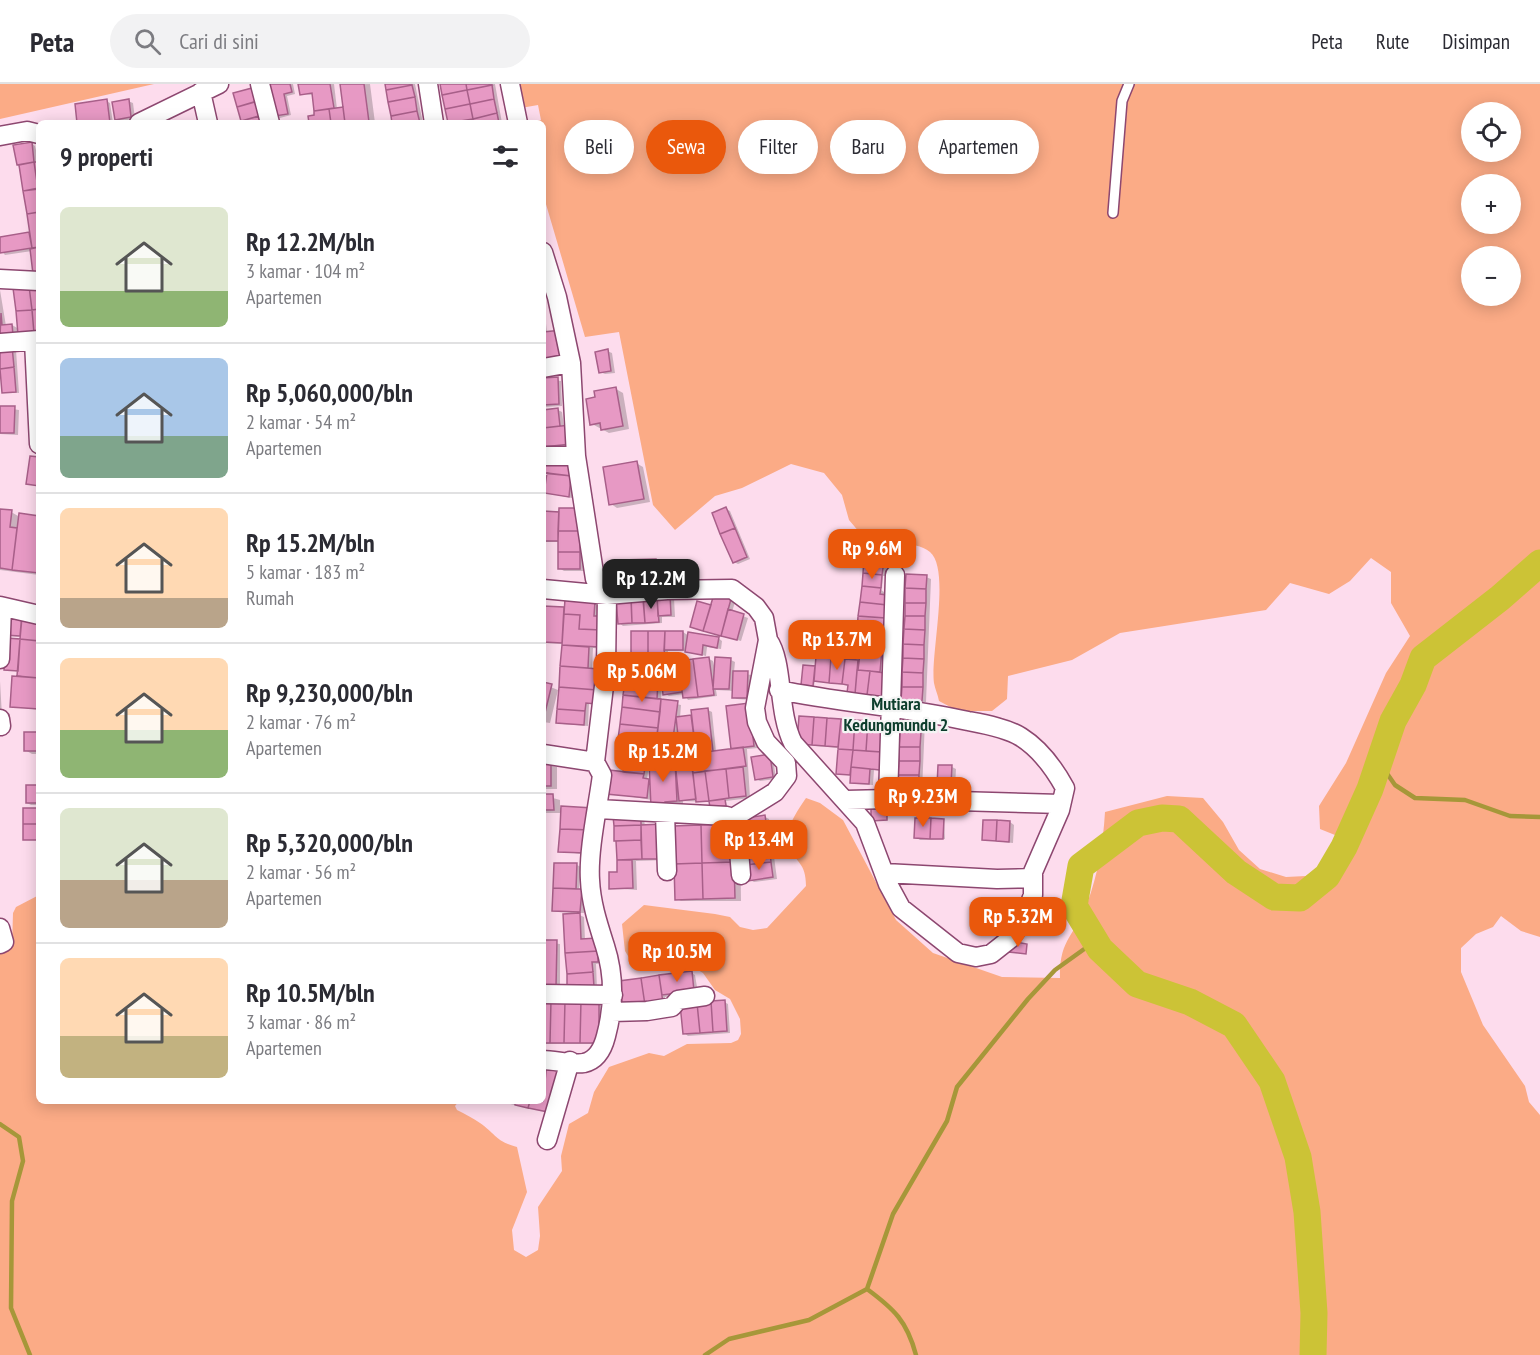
<!DOCTYPE html>
<html lang="id">
<head>
<meta charset="utf-8">
<style>
  body { margin:0; font-family:"PT Sans Narrow",sans-serif; background:#f2f2f3; color:#2b2b33; height:100vh; display:flex; flex-direction:column; font-size:22px; white-space:nowrap }
  * { box-sizing:border-box; margin:0 }
  p { font-size:20px; color:#7c7c81 }
  .icon { flex:none; width:33px; height:33px; fill:none; stroke:currentColor; stroke-width:2; stroke-linecap:round; stroke-linejoin:round }
  .map { position:relative; flex:1; overflow:hidden }
  .panel { position:absolute; left:36px; top:36px; width:510px; height:984px; display:flex; flex-direction:column; background:#fff; border-radius:9px; box-shadow:0 3px 15px #0003 }
  .panel>* { flex:none }
  .hud { position:absolute; left:564px; top:36px; width:570px; height:54px; display:flex; gap:12px }
  .tools { position:absolute; left:1461px; top:18px; display:grid; gap:12px }
  .tools a { display:grid; place-items:center; width:60px; height:60px; border-radius:50%; background:#fff; box-shadow:0 3px 15px #0003; font-size:30px }
  .price { position:absolute; translate:-50% -51px; padding:0 14px; border-radius:12px; background:#ea580c; color:#fff; font-size:20px; line-height:39px; filter:drop-shadow(0 2px 3px #0008) }
  .price::after { content:''; position:absolute; left:50%; top:36px; width:18px; height:14px; margin-left:-9px; background:inherit; clip-path:polygon(0 0,100% 0,50% 100%) }
  .price.active { background:#222; color:#fff }
  ul { padding:0; list-style:none }
  li { display:flex; align-items:center; gap:18px; height:150px; padding:0 24px }
  li+li { border-top:2px solid #e1e1e2 }
  li span { display:grid; place-items:center; flex:none; width:168px; height:120px; border-radius:9px; color:#555 }
  li>.icon { margin-inline-start:auto }
  span .icon { width:72px; height:72px; fill:#fffc; stroke-width:1 }
  li b { font-size:26px }
  h2 { display:flex; justify-content:space-between; align-items:center; height:72px; padding:0 24px; font-size:26px }
  .pill { padding:0 21px; border-radius:27px; background:#fff; box-shadow:0 3px 15px #0003; font-size:21px; line-height:54px }
  .pill.active { background:#ea580c; color:#fff }
  header { display:flex; align-items:center; gap:36px; box-sizing:border-box; height:84px; padding:0 30px; background:#fff; border-bottom:2px solid #e1e1e2 }
  header strong { font-size:28px }
  nav { display:flex; gap:33px; margin-inline-start:auto; font-size:21px }
  .search { width:420px; height:54px; background:#f2f2f3; display:flex; align-items:center; gap:15px; box-sizing:border-box; padding:0 21px; border-radius:33px; color:#7c7c81; font-size:22px }
  .map>svg:first-child { display:block }
</style>
</head>
<body>
<header>
<strong>Peta</strong>
<div class="search"><svg class="icon" aria-label="search" viewBox="0 0 24 24"><circle cx="10" cy="10" r="6"/><path d="M15 15l6 6"/></svg>Cari di sini</div>
<nav><a>Peta</a><a>Rute</a><a>Disimpan</a></nav>
</header>
<div class="map">
<svg width="1540" height="1271" viewBox="0 0 1540 1271">
  <rect width="100%" height="100%" fill="#fddced"/>
  <!-- green -->
  <path fill="#fbab86" fill-rule="evenodd" d="M0,0H154L0,35Z
    M519,0H1540V853L1521,847L1501,832L1493,843L1476,850L1461,864V888L1483,941L1525,1002L1529,1018L1540,1031V1271H0V867L12,863L13,829L16,823L39,811V1017H459L455,1022L457,1026C465,1030 473,1034 480,1039C496,1050 495,1057 517,1063L527,1108L512,1146L514,1166L526,1173L538,1166L540,1152L538,1123L562,1087L561,1072L569,1040L588,1029L594,1008L609,983L649,969L664,972L687,960L731,959L738,956L741,950L740,935L730,915L715,906L703,889L693,883L653,887L633,880L625,867L622,840L644,821L715,830L730,833L740,843L753,846L767,844L806,802C806,778 796,780 790,763C783,745 797,728 806,714L820,719L843,736L896,836L933,869L1002,893L1060,894C1059,855 1075,852 1087,820C1098,790 1103,761 1105,728L1167,712L1203,714L1223,738L1239,766L1260,785L1286,793L1306,792L1327,776L1340,753L1320,745L1319,722L1346,679L1386,589L1410,552L1391,519V488L1371,474L1350,497L1329,510L1290,499L1266,526L1120,549L1072,576L1008,592L1007,615L992,627H958L939,617C938,611 935,605 934,599C930,571 951,486 930,468C915,456 888,460 871,462L849,436L842,411L824,389L791,380L742,404L715,412L675,446L653,421L619,248L585,253L543,110V39H531L541,36L538,21L521,24ZM1472,28H1510V68H1472ZM1472,100H1510V140H1472ZM1472,172H1510V212H1472Z"/>
  <!-- shadow -->
  <path fill="#0003" fill-rule="evenodd" d="M270,0H293L295,10L287,12L291,31L280,34L276,31Z
    M300,0H334L337,25L345,27L342,0H370L375,39H310L316,32L313,11L301,10Z
    M386,0H415L423,39H394Z
    M441,0H495L502,39H449Z
    M106,17L110,19L113,39H79Z
    M128,17L133,19L135,35L120,37L116,35Z
    M31,59L35,62L39,79V191L32,167L5,171L0,165V154L31,149L15,62Z
    M0,206L6,242L12,241L19,245L24,252L16,248L17,253L0,255Z
    M543,212L547,249L561,247L543,280Z
    M0,265L16,266L19,309L3,308Z
    M607,267L612,269L615,289L605,290L600,288Z
    M543,295L561,297L562,322L543,323Z
    M616,305L623,309L629,345L609,349L592,340L597,314Z
    M0,323L19,326L18,351L0,350Z
    M558,326L562,328L564,343L575,362L544,365L543,327Z
    M543,374L577,380L572,414L546,409L548,390H543Z
    M636,379L643,383L650,418L617,424L611,420Z
    M726,425L730,427L750,475L738,480L734,478Z
    M0,426L11,428L20,433H39V491L0,486Z
    M580,426L585,428L584,487H564L559,484L560,458H543V428Z
    M655,476L660,478L661,498L627,500L623,498Z
    M883,479L887,481L886,492H883L882,504H878L884,508L886,614L853,611L849,602L815,596L814,602L804,601V582L861,579L862,570L850,567L858,552Z
    M926,493L931,495L926,618H907L903,616Z
    M674,514L675,533H662V539L623,542L619,539L618,518Z
    M731,516L735,518L732,528L748,534L741,557L692,543L712,523Z
    M595,518L599,521L603,565L593,564L592,586L600,621L589,620L588,642L562,640L558,638L563,560L543,559V523L566,525Z
    M7,530L39,536V626L11,622L19,588L6,585L22,553L10,552Z
    M683,548L689,552L718,554L722,557L721,565L707,563L706,572L687,567H668V577H644V580L662,583L661,581L709,575L713,577L715,586L731,576L735,578L734,588L751,591V616L737,615L733,613L734,607L716,606L717,612L688,616L684,610L669,612L665,610L662,599L661,617L681,621L680,634L708,626L712,628L716,668L732,666L753,623L758,664L747,665L750,714L726,717L727,722L712,724L711,718L683,717V720L671,721V726L652,716L608,709L625,689L626,675L618,672L641,594L643,577L633,575ZM678,649L682,670L692,672L693,676L658,679L660,661L676,663ZM649,681H651L652,698L647,696Z
    M0,597L2,632H0Z
    M543,600L558,606L550,639L543,638Z
    M801,633L883,640L884,687L874,686L873,701L856,700L851,698L852,692L837,689L840,664L803,661Z
    M902,634L925,637L922,707L899,704Z
    M39,650V670H32L25,666Z
    M753,674H773L776,695L760,697L756,695Z
    M543,680L557,683V705H546V712L560,716V724L592,725L588,771L560,767L562,729H543Z
    M952,683L956,685L955,704L943,703L939,701Z
    M39,703V721H31L27,719Z
    M615,733L644,735L645,742L667,776L636,777L637,806L611,804L619,789Z
    M765,733L769,735L777,795L754,798L750,796Z
    M944,736L945,755L920,756L916,753Z
    M1010,738L1014,741L1013,759L984,756Z
    M740,745L741,817H681L677,815Z
    M577,781L581,783L579,806L585,809L584,829L558,828L554,826Z
    M577,830L584,833L585,856H597L602,879L596,880L597,905L573,906Z
    M543,858L560,860V904H543Z
    M691,889L695,891L698,909L665,913L666,920L621,898Z
    M543,917L599,918L603,920L602,960H543Z
    M724,918L728,920L730,949L688,952L684,949Z
    M543,984L547,985L557,1030L497,1017H543Z"/>
  <g fill="none" stroke-linecap="round" stroke-linejoin="round">
    <!-- stream -->
    <path stroke="#a69739" stroke-width="4.5" d="M1379,678L1395,701L1415,714L1465,716L1510,732L1540,733
      M0,1040L19,1053L23,1077L12,1117L11,1224L30,1271
      M867,1205C894,1225 907,1237 916,1271
      M705,1271L729,1255L809,1236L867,1205L893,1130L947,1037L957,1003L1028,915L1055,886L1094,858"/>
    <!-- river -->
    <path stroke="#ccc336" stroke-width="27" d="M1313,1271L1314,1229L1307,1128L1298,1073L1272,997L1234,941L1190,918L1137,900L1100,865L1074,822L1081,782L1138,739L1162,734L1179,735L1236,788L1274,813L1300,814L1327,792L1344,763L1370,705L1393,637L1413,601L1423,574L1500,514L1540,479"/>
  </g>
  <!-- building -->
  <path fill="#e799c4" stroke="#a85f89" stroke-width="1.5" d="M268,0H290L292,8L284,10L288,30L275,32Z
    M298,0H330L334,24L314,27L312,9L300,11Z
    M340,0H364L369,38L345,39Z
    M385,0H412V1L386,6Z
    M440,0H466L467,6L442,11Z
    M466,0H491L492,1L467,6Z
    M412,1L415,13L388,18L386,6Z
    M492,1L494,15L470,20L467,6Z
    M252,4L255,18L237,23L233,9Z
    M467,6L470,20L445,25L442,11Z
    M415,13L417,27L391,32L388,18Z
    M107,15L110,39H77L75,20Z
    M129,15L131,33L115,36L112,18Z
    M494,15L497,29L473,35L470,20Z
    M260,16L264,31L241,37L237,23Z
    M470,20L473,35L448,39L445,25Z
    M343,23L345,39H331L329,25Z
    M329,25L331,39H309L308,32L314,31V27Z
    M417,27L420,39H392L391,32Z
    M497,29L499,39H473V35Z
    M259,32L261,39H241V37Z
    M32,58L34,78L17,81L13,61Z
    M34,78H39V104L38,105Z
    M34,78L38,105L23,107L19,81Z
    M39,104V128L27,130L23,107Z
    M39,128V163L32,164L27,130Z
    M29,148L32,164L0,169V153Z
    M39,163V189L33,190L30,165Z
    M39,201V225L32,226L29,202Z
    M29,202L32,226L16,227L13,204Z
    M39,225V248L34,249L32,226Z
    M32,226L34,249L18,251L16,227Z
    M1,229L2,241L12,240L13,251L0,253Z
    M562,246L565,274L544,276L543,248Z
    M12,262L14,283L0,285V263Z
    M608,265L611,287L599,289L595,268Z
    M14,283L16,308L2,309L0,285Z
    M558,293L559,320L543,321V294Z
    M616,303L623,342L601,346L600,339L590,341L586,315L595,313L594,307Z
    M0,322H15L14,349H0Z
    M558,324L560,342L543,344V326Z
    M570,341L571,360L543,363V344Z
    M30,372L39,373V402L26,400Z
    M543,373L573,377L571,392L543,389Z
    M637,377L644,415L609,421L603,383Z
    M547,389L571,392L569,413L544,409Z
    M726,423L735,444L720,450L712,429Z
    M559,424H581L580,447H558Z
    M0,425L12,426L10,443L17,444L12,486L0,484Z
    M543,427L559,428L558,457H543Z
    M19,429L39,432V489L12,486Z
    M735,444L747,473L733,479L720,450Z
    M558,447H580V468H558Z
    M558,468H580V485H558Z
    M656,475L657,497L622,499L621,476Z
    M864,475L884,477L882,491L863,489Z
    M863,489L882,491L881,504L862,502Z
    M906,490L927,491L926,505L905,504Z
    M862,502L881,504L880,510L887,511V521L860,518Z
    M905,504L926,505V519H905Z
    M643,510L657,515L659,538L645,539Z
    M657,510H670L671,531L658,532Z
    M714,510L731,515L721,552L703,547Z
    M631,511L643,515L645,539H632Z
    M565,515L595,517L594,532H602L601,546L579,545L580,531L564,530Z
    M631,516L632,539L618,540L616,517Z
    M697,517L711,521L703,547L690,543Z
    M860,518L887,521L885,534L858,532Z
    M905,519H926L925,532H905Z
    M543,522L564,523L562,559L543,558Z
    M728,525L744,530L737,556L721,552Z
    M6,528L22,529L20,552L4,551Z
    M564,530L580,531L579,545L601,546L600,563L562,561Z
    M858,532L885,534L883,553L857,550Z
    M905,532H925V546L904,545Z
    M22,533L39,534V557L20,555Z
    M904,545L925,546L924,561L903,560Z
    M631,547H648V576H631Z
    M648,547H665L664,576H648Z
    M665,547H683V566H664Z
    M688,548L719,553L717,564L703,561L702,571L685,568Z
    M850,549L883,553L880,588L858,586L860,569L849,567Z
    M6,554L20,555L18,587L4,586Z
    M20,555L39,557V594L17,592Z
    M903,560L924,561V575L903,574Z
    M562,561L589,563L588,584L560,582Z
    M816,572L831,573L829,599L814,597Z
    M709,573L714,611L698,613L693,575Z
    M715,573L731,574L729,605H713Z
    M831,573L845,575L842,600L829,599Z
    M903,574L924,575L923,589L902,588Z
    M693,575L698,613L683,614L678,577Z
    M845,575L858,576L855,610L847,609L848,601L842,600Z
    M678,577L682,608L663,611L660,580Z
    M641,578L659,580L657,615L623,611L626,591L640,592Z
    M803,581L815,582L813,602L801,601Z
    M560,582L599,585L597,606L559,603Z
    M857,586L870,587L867,611L855,610Z
    M733,587H748L747,614H732Z
    M870,587L885,589L882,612L867,611Z
    M902,588L923,589V603H902Z
    M12,592L39,594V625L10,623Z
    M543,598L552,600L543,637Z
    M559,603L597,606V620L586,619L585,627L557,625Z
    M902,603H923L922,617L901,616Z
    M623,611L661,615L660,628L622,623Z
    M661,615L678,617L672,662L656,660Z
    M749,619L754,662L731,665L726,622Z
    M622,623L660,628L658,644L620,640Z
    M708,624L713,667L696,669L691,626Z
    M557,625L585,627L584,641L556,639Z
    M691,631L696,669L680,671L676,633Z
    M799,632L814,633L812,661L797,660Z
    M900,632L921,633V648H900Z
    M814,633L827,634L825,662L812,661Z
    M827,634L841,635L838,663L825,662Z
    M841,635L855,636L853,666L838,665Z
    M855,636L868,637L866,667L853,666Z
    M868,637L884,638L881,668L866,667Z
    M620,640L658,644L656,660L618,655Z
    M24,648H39V667H24Z
    M900,648H921L920,663H899Z
    M618,655L656,660L654,677L646,676L644,690L623,688L625,673H616Z
    M743,663L746,682L693,689L691,670Z
    M899,663H920V677H899Z
    M838,665L853,666L850,691L836,690Z
    M853,666L881,668L880,686L851,683Z
    M770,670L773,693L755,696L751,673Z
    M691,675L696,715L679,717L675,677Z
    M675,677L677,717L665,718V722L651,723L649,678Z
    M899,677H920L919,691H898Z
    M543,678H551V702H543Z
    M938,681H952L951,702H937Z
    M743,683L746,712L729,714L726,685Z
    M851,683L870,685L869,700L850,699Z
    M726,685L729,714L709,717L705,687Z
    M609,686L644,690L643,694L649,695L647,714L606,710Z
    M705,687L709,717L696,718L693,689Z
    M898,691H919L918,706L898,705Z
    M26,701H39V719H26Z
    M543,710H553L554,726H543Z
    M725,715L726,722L710,724L709,717Z
    M561,722L593,724L592,746L560,745Z
    M23,724H39V740H23Z
    M871,724H887V736L871,737Z
    M641,731V741L614,742L613,732Z
    M765,731L769,760L744,763L740,735Z
    M915,734H931L930,755L914,754Z
    M931,734L944,735L943,755H930Z
    M983,736H997L996,757L982,756Z
    M997,736L1010,737L1009,758L996,757Z
    M23,740H39V756H23Z
    M663,740L664,775H642L641,741Z
    M734,740V778L702,779L701,741Z
    M641,741V756L614,757V742Z
    M701,741L702,779L674,780L673,742Z
    M560,745L592,746L585,769L558,768Z
    M641,756L642,775L617,776L616,757Z
    M769,760L771,778L746,781L744,763Z
    M617,776H632L633,804L609,805V788H617Z
    M734,778L735,814L703,815L702,779Z
    M771,778L773,793L748,797L746,781Z
    M554,779H577L576,805L553,804Z
    M702,779L703,815L675,816L674,780Z
    M553,804L582,805L580,828L552,827Z
    M580,829L581,855L597,854L598,867L565,869L563,830Z
    M543,856H557L556,903H543Z
    M1011,857L1027,860L1026,870L1009,868Z
    M598,867V878H592L593,888L567,890L565,869Z
    M692,887L694,907L662,911L659,891Z
    M593,888L594,903L567,905V890Z
    M659,891L663,919L645,921L641,894Z
    M641,894L645,921L623,924L619,897Z
    M543,916H551L550,959H543Z
    M551,916H565L564,959H550Z
    M565,916H581L580,959H564Z
    M581,916H599V959H580Z
    M725,916L727,947L713,948L711,917Z
    M711,917L713,948L700,949L697,919Z
    M697,919L700,949L683,950L680,920Z
    M547,978L563,981L553,1029L528,1024L530,1017H543Z
    M515,1017H530L528,1024L515,1021Z"/>
  <g fill="none" stroke-linecap="round" stroke-linejoin="round">
    <defs>
      <path id="service" d="M1113,129L1122,17L1129,0"/>
      <path id="minor" d="M260,0L270,39
        M428,0L434,39
        M510,0L518,39
        M201,8L208,39
        M139,39L219,0
        M0,52L27,47L39,50
        M543,168L557,213L571,279L576,372L595,495L607,511L606,585L595,678L602,691C598,722 588,766 590,796C591,819 598,840 605,862C615,893 614,922 606,952C603,964 597,976 584,979C572,981 555,976 543,976
        M0,195L39,197
        M34,257L39,360
        M0,259L39,256
        M543,284L571,279
        M543,372H576
        M543,505L607,511L667,506L732,505L756,523L764,534L768,556L755,624L757,638L766,658L786,679L787,692L775,708L733,734
        M0,522L39,531
        M768,556C784,579 777,627 793,659L865,739L888,800L901,824L958,869L976,873L991,870L1010,855L1024,835L1033,811V788L1060,726L1065,704C1054,684 1040,665 1021,653C1007,644 984,640 968,637C906,623 842,619 779,606
        M0,575L2,523
        M0,635L1,642
        M543,670L595,678
        M888,715L1061,720
        M846,716L888,715L895,491
        M598,725L727,732L737,742L741,791
        M665,730L667,787
        M885,789L997,795L1033,794
        M0,844L4,858L0,860
        M543,910L613,911
        M612,928L647,927L672,923L678,916L705,912
        M547,1056L570,977"/>
    </defs>
    <!-- service casing -->
    <use href="#service" stroke="#8d4770" stroke-width="12"/>
    <!-- minor casing -->
    <use href="#minor" stroke="#8d4770" stroke-width="21"/>
    <!-- service -->
    <use href="#service" stroke="#fff" stroke-width="9"/>
    <!-- minor -->
    <use href="#minor" stroke="#fff" stroke-width="18"/>
  </g>
  <g text-anchor="middle" stroke-width="4.5" stroke-linejoin="round" paint-order="stroke">
    <!-- neighbourhood labels -->
    <g font-size="18" font-weight="bold" fill="#0c3d2c" stroke="#f4f4f4">
      <text x="896" y="626">Mutiara<tspan x="896" dy="21">Kedungmundu 2</tspan></text>
    </g>
  </g>
</svg>
<div class="tools">
<a><svg class="icon" aria-label="locate" viewBox="0 0 24 24"><circle cx="12" cy="12" r="6"/><path d="M12 2v4M12 18v4M2 12h4M18 12h4"/></svg></a>
<a>+</a>
<a>−</a>
</div>
<b class="price" style="left:872px;top:496px">Rp 9.6M</b>
<b class="price active" style="left:651px;top:526px">Rp 12.2M</b>
<b class="price" style="left:837px;top:587px">Rp 13.7M</b>
<b class="price" style="left:642px;top:619px">Rp 5.06M</b>
<b class="price" style="left:663px;top:699px">Rp 15.2M</b>
<b class="price" style="left:923px;top:744px">Rp 9.23M</b>
<b class="price" style="left:759px;top:787px">Rp 13.4M</b>
<b class="price" style="left:1018px;top:864px">Rp 5.32M</b>
<b class="price" style="left:677px;top:899px">Rp 10.5M</b>
<div class="hud">
<a class="pill">Beli</a>
<a class="pill active">Sewa</a>
<a class="pill">Filter</a>
<a class="pill">Baru</a>
<a class="pill">Apartemen</a>
</div>
<section class="panel">
<h2>9 properti<svg class="icon" aria-label="filters" viewBox="0 0 24 24"><path d="M4 7h16M4 17h16"/><circle cx="9" cy="7" r="2"/><circle cx="15" cy="17" r="2"/></svg></h2>
<ul>
<li><span style="background:linear-gradient(#dfe7d0 70%,#8fb573 0)"><svg class="icon" aria-label="home" viewBox="0 0 24 24"><path d="M3 11l9-7 9 7M6 9v11h12V9"/></svg></span><div><b>Rp 12.2M/bln</b><p>3 kamar · 104 m²</p><p>Apartemen</p></div></li>
<li><span style="background:linear-gradient(#a9c7e8 65%,#7fa58c 0)"><svg class="icon" aria-label="home" viewBox="0 0 24 24"><path d="M3 11l9-7 9 7M6 9v11h12V9"/></svg></span><div><b>Rp 5,060,000/bln</b><p>2 kamar · 54 m²</p><p>Apartemen</p></div></li>
<li><span style="background:linear-gradient(#ffd9b3 75%,#b9a48a 0)"><svg class="icon" aria-label="home" viewBox="0 0 24 24"><path d="M3 11l9-7 9 7M6 9v11h12V9"/></svg></span><div><b>Rp 15.2M/bln</b><p>5 kamar · 183 m²</p><p>Rumah</p></div></li>
<li><span style="background:linear-gradient(#ffd9b3 60%,#8fb573 0)"><svg class="icon" aria-label="home" viewBox="0 0 24 24"><path d="M3 11l9-7 9 7M6 9v11h12V9"/></svg></span><div><b>Rp 9,230,000/bln</b><p>2 kamar · 76 m²</p><p>Apartemen</p></div></li>
<li><span style="background:linear-gradient(#dfe7d0 60%,#b9a48a 0)"><svg class="icon" aria-label="home" viewBox="0 0 24 24"><path d="M3 11l9-7 9 7M6 9v11h12V9"/></svg></span><div><b>Rp 5,320,000/bln</b><p>2 kamar · 56 m²</p><p>Apartemen</p></div></li>
<li><span style="background:linear-gradient(#ffd9b3 65%,#c2b280 0)"><svg class="icon" aria-label="home" viewBox="0 0 24 24"><path d="M3 11l9-7 9 7M6 9v11h12V9"/></svg></span><div><b>Rp 10.5M/bln</b><p>3 kamar · 86 m²</p><p>Apartemen</p></div></li>
</ul>
</section>
</div>
</body>
</html>
